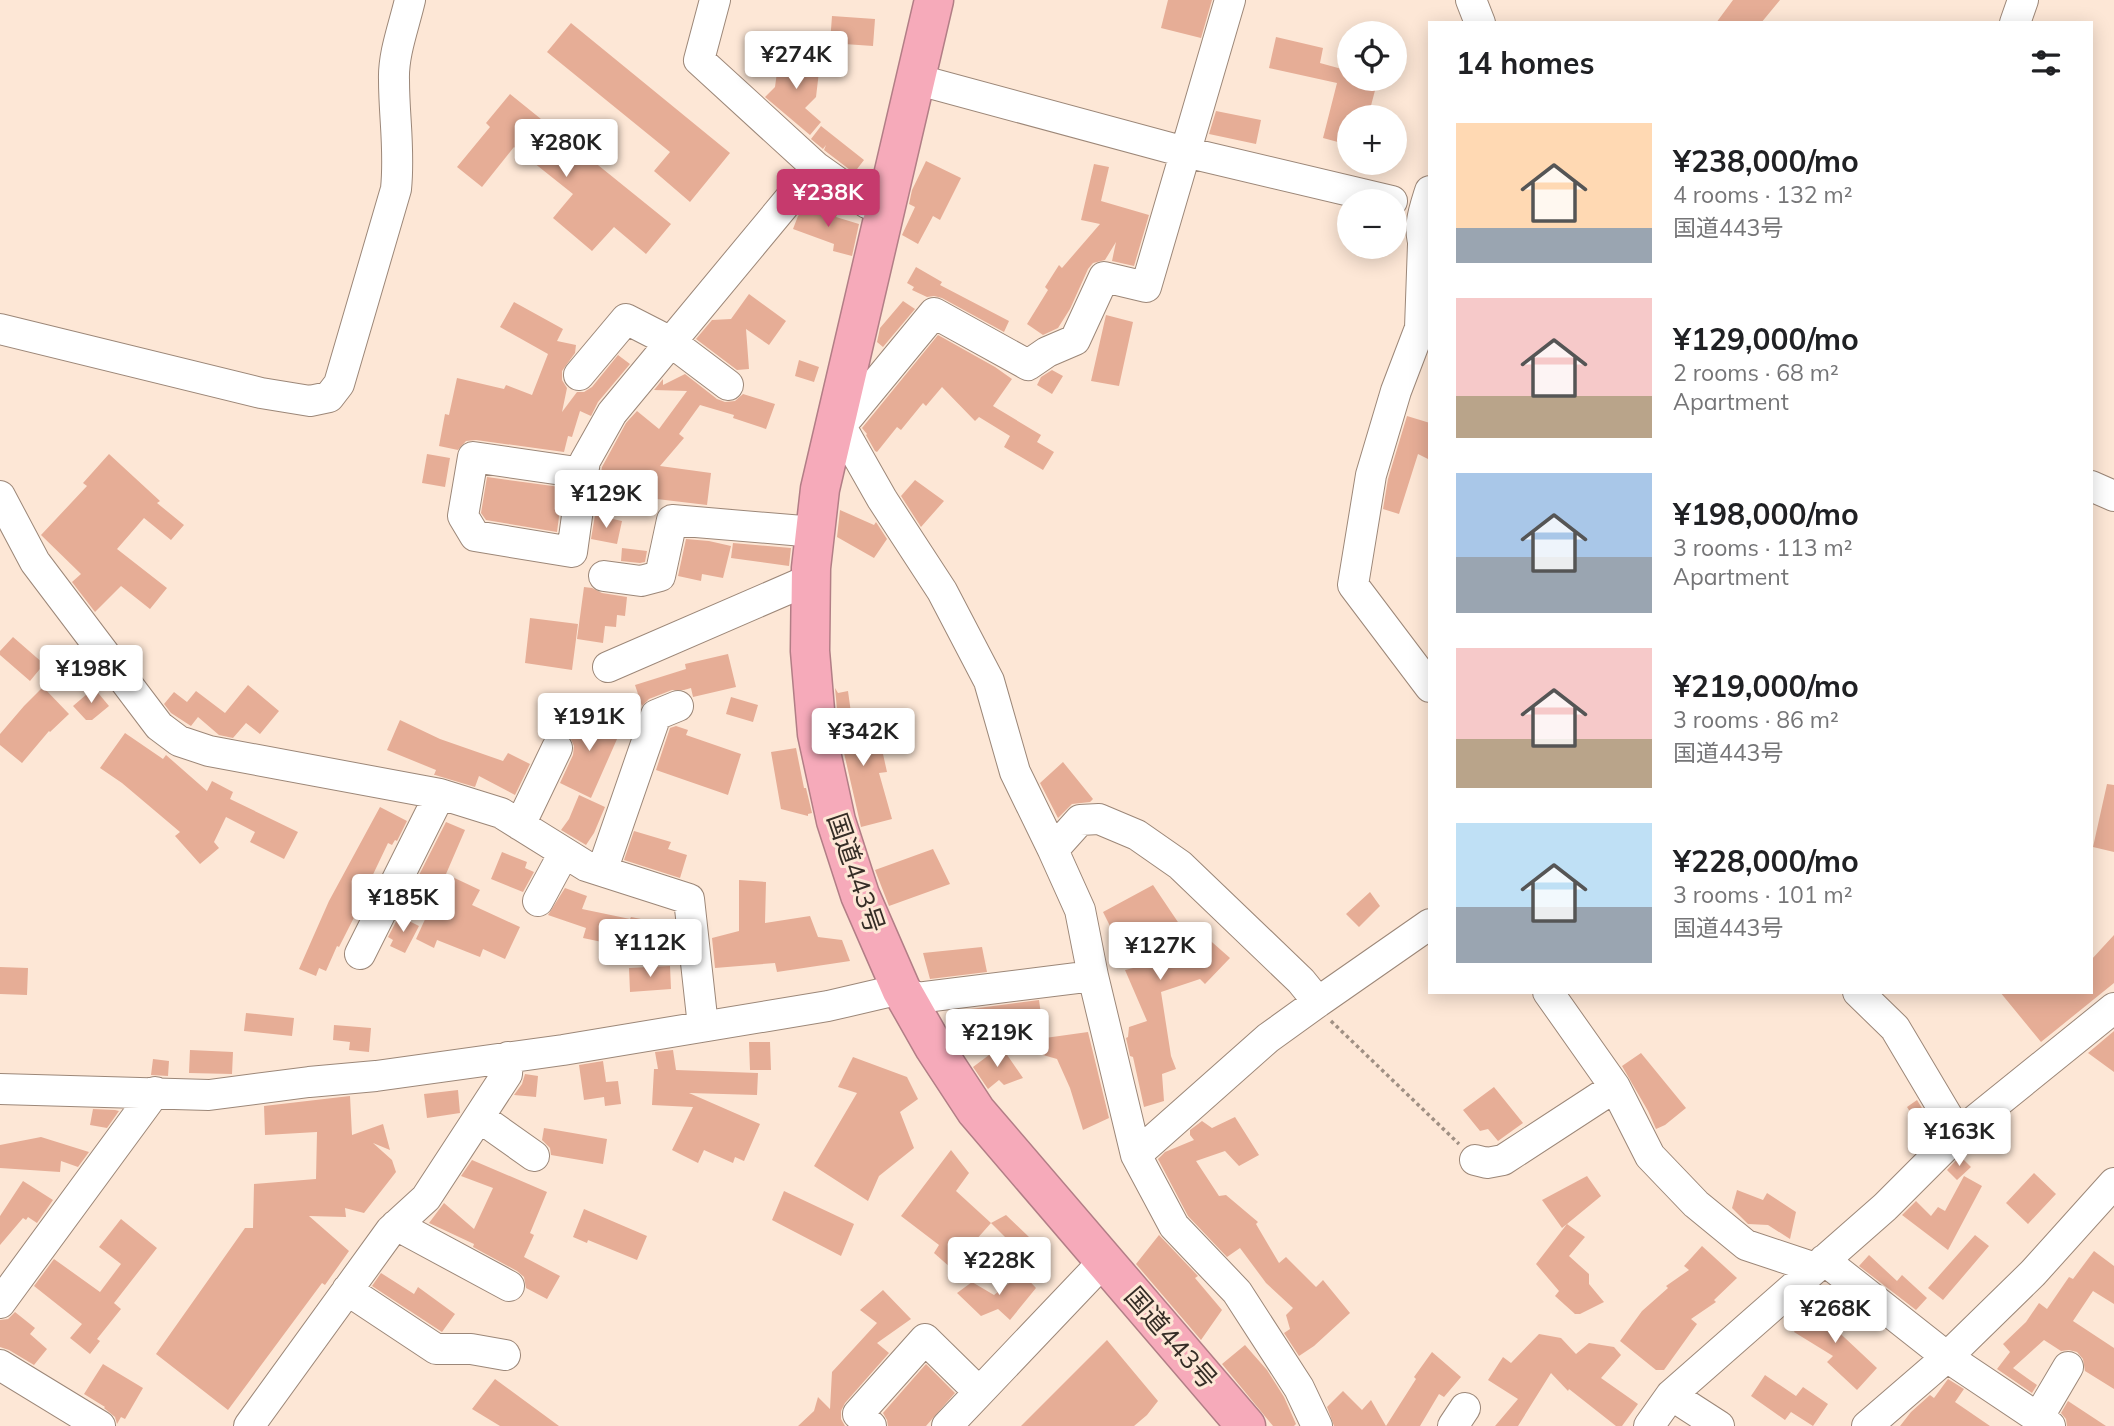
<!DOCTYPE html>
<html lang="en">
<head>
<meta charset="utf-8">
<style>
  body { margin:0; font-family:Mulish,"Noto Sans JP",sans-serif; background:#f2f2f2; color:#202124; height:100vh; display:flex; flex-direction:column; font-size:26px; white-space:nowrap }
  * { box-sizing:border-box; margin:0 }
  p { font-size:23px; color:#757577 }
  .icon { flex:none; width:38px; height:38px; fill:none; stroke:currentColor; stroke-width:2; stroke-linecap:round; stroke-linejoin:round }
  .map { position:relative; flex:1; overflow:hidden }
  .details { position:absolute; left:1428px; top:21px; width:665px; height:973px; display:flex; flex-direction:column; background:#fff; border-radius:0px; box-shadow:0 4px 18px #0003 }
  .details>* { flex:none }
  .fabs { position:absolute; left:1337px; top:21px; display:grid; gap:14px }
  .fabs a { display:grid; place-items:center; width:70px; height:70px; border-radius:50%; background:#fff; box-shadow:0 4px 18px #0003; font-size:35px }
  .price { position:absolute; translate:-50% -60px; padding:0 16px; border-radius:7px; background:#fff; color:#222; font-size:23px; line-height:46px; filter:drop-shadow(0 2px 4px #0008) }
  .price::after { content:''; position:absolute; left:50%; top:42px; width:21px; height:16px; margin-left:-10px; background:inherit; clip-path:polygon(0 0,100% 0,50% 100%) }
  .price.active { background:#c63a6d; color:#fff }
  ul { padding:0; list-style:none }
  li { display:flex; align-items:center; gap:21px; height:175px; padding:0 28px }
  li span { display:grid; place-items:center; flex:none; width:196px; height:140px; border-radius:0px; color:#555 }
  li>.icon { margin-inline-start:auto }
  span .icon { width:84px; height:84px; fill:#fffc; stroke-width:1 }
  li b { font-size:30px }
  h2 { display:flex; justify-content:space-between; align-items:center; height:84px; padding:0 28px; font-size:30px }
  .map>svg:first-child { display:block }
</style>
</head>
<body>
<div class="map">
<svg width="2114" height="1426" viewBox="0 0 2114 1426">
  <rect width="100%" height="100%" fill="#fde7d6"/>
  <!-- building -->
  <path fill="#e6ad96" d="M1168,0H1212L1201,38L1161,28Z
    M1733,0H1780L1761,23H1716Z
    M832,16L875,19L873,46L830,43Z
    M571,23L730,153L690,202L654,171L670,152L547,52Z
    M1276,37L1323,48L1320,63L1349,71V79H1378L1368,117H1349V145L1323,138L1337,83L1269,68Z
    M779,57L820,63L816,97L805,108L821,122L810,135L765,97L775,87Z
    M510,94L671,224L646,254L614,227L592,251L553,218L573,194L514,147L482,187L457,167L490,127L486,123Z
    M1216,111L1261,120L1256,144L1209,134Z
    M821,126L864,160L854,173L824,150L826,145L823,149L811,139Z
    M926,161L961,178L940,220L933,216L918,244L902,235L915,207L909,204L912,190Z
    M1094,164L1109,167L1101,201L1149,215L1134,266L1112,261L1116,242L1105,260L1093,263L1088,269L1070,309L1058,328L1043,335L1027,324L1048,290L1045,287L1059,265L1062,268L1100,224L1081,220Z
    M808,204L837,215L836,217L859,224L852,256L833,251L834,244L793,229L798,216Z
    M916,267L942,282L940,285L1009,321L1004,332L942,298L934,296L927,297L912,290L914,287L907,283Z
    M749,294L786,321L769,345L746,329L749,369L737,370L696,339L712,320L731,319Z
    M903,301L915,309L883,347L877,342L880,328Z
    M514,302L563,329L557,341L576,345L575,353L562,371V380L567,388L562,412L577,392H584L592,387L618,355L630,364L598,402L591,416L580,411L572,437L568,436L564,452L476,440L466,441L458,450L439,446L445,414L449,415L457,378L504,389L506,385L532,395L548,354L500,327Z
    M1106,315L1133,322L1119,386L1091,381Z
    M938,335L995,367L1012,379L993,406L1041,435L1037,442L1054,452L1043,470L1004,447L1010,436L979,417L975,421L942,387L926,406L923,403L901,430L897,427L877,452L875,451L866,435L867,434L862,428Z
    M799,360L819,367L814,382L795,376Z
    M1052,370L1063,376L1052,394L1037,385L1041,377Z
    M685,374L717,399L725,402L735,401L743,394L775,404L766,429L733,418L734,415L700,405L679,434L684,438L660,466L711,473L707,505L598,492L602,467L626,423L637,411L659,429L687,391L654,390L663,379V385Z
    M1407,416L1430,423V460L1418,454L1399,514L1383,509L1388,479Z
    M109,454L160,501L157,503L184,525L171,540L144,518L117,549L167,588L150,609L121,586L95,612L72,582L81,574L41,535L87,486L83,483Z
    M427,454L450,458L445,487L422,483Z
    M487,477L560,487L556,508L560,509L557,532L486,520L481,513Z
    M915,480L944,501L921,527L901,496Z
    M840,510L874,525L876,522L887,539L874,558L837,537Z
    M595,515L622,521L617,544L591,539Z
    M686,539L709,541L731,546L723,578L702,574L701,581L678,576Z
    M733,543L791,548L789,566L731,558Z
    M622,548L647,551L645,562L640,563L621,561Z
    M584,587L592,588L602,593L627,597L625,616L617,615L616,627L605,626L603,643L577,639Z
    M530,618L578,624L572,670L525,663Z
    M13,637L44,664L30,681L0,655V651Z
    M728,654L736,687L693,697L691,688L684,690H672L649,699L642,706L635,685L686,669L685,664Z
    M248,685L279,711L260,734L246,723L233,738L219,735L198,717L191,726L171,713L164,704L174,692L187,702L196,691L225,713Z
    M43,687L69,714L50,732L49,731L22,763L0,745V734L24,706Z
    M94,688L109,706L92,720H86L73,706Z
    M835,688L838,693L848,691L855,742L879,736L887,772L879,773L892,819L861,827L839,731Z
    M731,697L758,705L753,722L726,714Z
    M582,711L621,730L591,798L560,783L573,755L574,746L570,737Z
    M400,720L440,739L503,761L508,753L530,764L515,795L479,776L475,787L435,775H434L436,770L387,750Z
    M676,726L688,730L686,735L741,754L728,795L656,770L670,728Z
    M125,733L163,759L166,755L207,791L212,781L233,792L230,799L298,832L284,859L250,842L255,832L226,817L214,842L219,848L200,864L175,836L180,832L122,783L100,768Z
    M796,748L804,788H806L812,813L808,814V816L781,809L771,752Z
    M1063,762L1093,799L1090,802L1072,804L1058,818L1040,783Z
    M2107,784L2114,785V852L2093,847Z
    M579,795L605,807L594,833L586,845L561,830L569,819Z
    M380,807L407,821L397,841L395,840L392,845L388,843L368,885L370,886L339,947L337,946L326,971L319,968L316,976L299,969L329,901Z
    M446,822L465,830L446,874L480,890L472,905L520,927L505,959L483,949L480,957L437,940L434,948L416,939L438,891L416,881Z
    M634,831L671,842L668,849L687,855L680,878L624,860Z
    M933,849L950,884L889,906L875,870Z
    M502,852L527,862L525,868L534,872L523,892L491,879Z
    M739,880L766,882L765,923L810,916L818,937L842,940L850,961L777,972L775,963L715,968L712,938L739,931Z
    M1153,885L1188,937L1196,928L1230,958L1205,984L1200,979L1161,992L1171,1056L1176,1069L1162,1074L1164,1101L1144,1107L1133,1057L1130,1056L1126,1038L1128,1037L1129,1027L1147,1021L1125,970L1182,956L1145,925L1116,938L1103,912Z
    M565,888L587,896L582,909L630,919L631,917L646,920L640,950L583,938L586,928L548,915Z
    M1370,892L1380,906L1359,927L1346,914Z
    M399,916L419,926L405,953L390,946L393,940L388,937Z
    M2114,935V983L2041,1042L2000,992H2091V960Z
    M982,947L987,972L930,979L923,953Z
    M670,966L671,989L630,992L629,968Z
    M0,967L28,968L27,995L0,994Z
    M1039,1000L1045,1043V1038L1088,1032L1109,1118L1083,1130L1070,1088L1057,1059L1043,1055L1027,1022L987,1025L993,1034L954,1037L950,1031L948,1012Z
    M246,1013L294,1018L292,1036L244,1031Z
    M334,1025L371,1028L369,1052L349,1050L350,1042L333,1040Z
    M2114,1031V1072L2088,1053Z
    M749,1042H770L771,1070H750Z
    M1001,1046L1023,1078L1004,1085L999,1080L988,1089L973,1067Z
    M190,1050L233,1052L232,1074L189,1073Z
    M673,1050L676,1070L758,1073L757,1095L689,1093L760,1124L744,1161L735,1157L733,1163L704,1150L698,1163L672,1150L693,1107L652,1105L654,1069H658L655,1052Z
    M1641,1053L1686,1108L1665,1125L1656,1129L1648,1111L1622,1066Z
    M853,1057L907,1077L918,1099L900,1112L914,1148L879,1176L868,1201L814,1166L857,1093L838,1087Z
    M153,1059L169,1061L168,1076L151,1075Z
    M603,1061L606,1082L618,1081L621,1104L605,1106L604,1097L584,1100L579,1065Z
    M525,1074L538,1076L536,1097L514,1095L522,1084Z
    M1494,1087L1523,1123L1498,1141L1488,1129L1480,1131L1463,1110Z
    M458,1090L460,1113L427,1118L424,1094Z
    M350,1096L352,1135L383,1124L390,1150L373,1143L392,1160L396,1172L364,1213L345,1208L346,1217L309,1216L349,1251L325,1285L322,1283L228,1410L156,1354L245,1228H253L254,1184L316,1179L317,1132L265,1135L264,1106Z
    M1917,1100L1936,1131L1928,1139L1907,1107Z
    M93,1109L115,1110L119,1111L107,1128L90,1125Z
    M1235,1117L1259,1155L1239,1166L1225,1151L1196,1161L1219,1196L1226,1195L1258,1222L1256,1224L1279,1263L1286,1257L1316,1287L1323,1280L1350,1313L1314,1346L1299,1356L1284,1333L1290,1329L1286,1315L1293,1308L1266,1283L1240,1248L1227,1257L1188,1216L1158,1159L1165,1152L1194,1140L1190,1135V1130L1202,1121L1212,1128Z
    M544,1128L607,1139L603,1164L551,1155L550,1148L542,1140Z
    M41,1137L89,1152L78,1167L61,1161L60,1172L0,1168V1145Z
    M951,1150L969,1173L956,1191L991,1223L951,1268L934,1253L939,1245L901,1216Z
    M1960,1156L1971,1167L1957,1180L1947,1170Z
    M472,1160L547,1192L530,1233L534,1235L524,1257L560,1276L547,1299L526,1288L524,1277L517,1271L473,1247L474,1244L429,1223L444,1203L474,1229L493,1188L461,1176Z
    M2034,1173L2056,1194L2028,1224L2006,1203Z
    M1587,1176L1601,1196L1567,1224L1585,1237L1569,1256L1589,1274V1284L1604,1302L1580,1314H1575L1555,1296L1559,1291L1536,1264L1567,1224L1562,1228L1542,1200Z
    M1964,1176L1982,1186L1948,1250L1902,1215L1916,1201L1931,1216L1938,1207L1945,1211Z
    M23,1181L53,1200L37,1223L28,1217L26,1220L23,1218L0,1245V1216Z
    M1737,1190L1763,1200L1767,1193L1796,1212L1790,1239L1768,1225L1748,1224L1732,1208Z
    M784,1191L854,1224L841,1256L772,1220Z
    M584,1209L647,1236L637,1260L588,1240L587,1243L573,1237Z
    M1006,1215L1029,1237L1015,1247L991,1223Z
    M121,1219L157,1248L114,1303L121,1309L97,1339L100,1341L90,1354L70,1338L82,1324L34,1286L54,1259L100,1292L121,1264L99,1247Z
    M1159,1235L1198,1276L1195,1278L1222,1310L1201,1340L1136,1264Z
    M1975,1235L1989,1246L1943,1300L1928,1288Z
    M1702,1246L1737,1278L1714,1300L1716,1302L1691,1319L1697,1324L1664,1370H1656L1620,1341L1642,1311L1668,1288L1666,1286L1689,1270L1684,1266Z
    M2094,1251L2114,1266V1304L2093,1291L2073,1321L2114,1348V1389L2085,1371L2083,1359L2077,1352L2069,1350L2061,1351L2044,1340L2013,1368L2037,1385L2032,1393L1997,1369L2010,1352L2003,1344L2026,1322L2039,1303L2047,1309L2069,1277L2073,1279Z
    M1869,1255L1897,1281L1902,1275L1927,1298L1916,1310L1859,1266Z
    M381,1273L414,1294L418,1287L455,1314L442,1332L372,1286Z
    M1022,1273L1036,1288L1010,1320L998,1309L981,1316L957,1293L972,1282L994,1295Z
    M883,1290L911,1319L877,1343L889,1353L845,1403L841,1411V1419L845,1426H798L814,1411L818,1397L830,1409L832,1372L877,1323L860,1310Z
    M1814,1300L1835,1313L1829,1323L1877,1368L1857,1390L1827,1362L1833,1356L1794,1332Z
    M15,1312L35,1328L30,1334L47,1349L34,1365L9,1350L0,1347V1320L8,1319Z
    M1539,1334L1561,1338L1576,1354L1589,1343L1614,1347L1621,1355L1601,1378L1638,1404L1622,1426H1616L1569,1389L1568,1391L1551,1373L1518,1426H1495L1518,1399L1488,1380L1503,1357L1511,1363Z
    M1107,1340L1158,1401L1147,1415L1134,1426H1021Z
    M1245,1345L1267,1370L1284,1397L1296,1424L1294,1426H1273L1222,1364Z
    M1432,1352L1461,1377L1444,1397L1439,1394L1420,1426H1386L1416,1379L1414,1377Z
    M103,1364L143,1388L125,1419L121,1417L117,1424L115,1417L104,1408L105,1407L84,1394Z
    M926,1364L955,1393L926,1426H888L887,1420L883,1413Z
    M1765,1375L1796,1396L1803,1387L1828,1404L1813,1426L1791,1412L1785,1420L1751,1396Z
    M495,1379L559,1426H500L472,1409Z
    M1948,1379L1964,1389L1955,1402L1990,1426H1900L1911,1412L1930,1395L1934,1398Z
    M1343,1391L1362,1410L1371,1400L1386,1426H1334L1327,1407Z
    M2068,1401L2106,1426H2067L2066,1419L2061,1413Z"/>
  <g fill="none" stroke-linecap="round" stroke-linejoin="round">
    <defs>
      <path id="minor" d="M715,0L699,60L816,167L867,203L885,209
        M1471,0L1480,23
        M2015,23L2023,0
        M915,79L1185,152L1392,201
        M1430,191C1423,213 1417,229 1426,251L1430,252
        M1423,244L1420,328L1396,391L1371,475L1353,585L1430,687
        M0,329L261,393L310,401L329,397L339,384L396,189C400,150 394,118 394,80C393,54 404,26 410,0
        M579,375L626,319L671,342L728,385
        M583,473L473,457L463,516L475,536L572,552L583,473L585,461L612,413L816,167
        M2091,486L2114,496
        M0,496L35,562L159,726L179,741L209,751L440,794L501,813L586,866L689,899L703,1026
        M604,576L641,581L660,576L672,520L815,532
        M608,667L811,579
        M520,825L557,748
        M1053,850L1015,772L989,681L942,591L882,499L836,418L849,416L934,313L1028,365L1047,352L1075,340L1104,277L1146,287L1230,0
        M602,871L656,715L678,706
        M538,901L564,853
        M360,954L440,794
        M1093,976L1136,1155L1268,1038L1318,1002
        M1548,992L1615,1087L1650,1156L1696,1204L1746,1245L1815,1268
        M1858,992L1895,1028L1958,1134
        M0,1089L209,1095L309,1082L376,1076L563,1050L828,1006L901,989L917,998L1093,976L1080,910L1053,850L1080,820L1099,819L1137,835L1180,865L1301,981L1318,1002L1430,924
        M479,1117L534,1156
        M1136,1155L1174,1226L1237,1292L1299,1388L1317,1426
        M1475,1160L1487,1163L1503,1160L1615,1087
        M396,1225L509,1286
        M1824,1260L1947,1357L2050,1426
        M347,1290L436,1349H471L505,1355
        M0,1303L155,1092
        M0,1365L100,1426
        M1671,1395L1719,1426
        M2038,1418L2068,1367
        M249,1426L391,1230L426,1198L507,1074L508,1057
        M871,1426L858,1414L925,1339L979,1392
        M947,1426L1104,1261
        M1453,1426L1465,1408
        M1649,1426L1671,1395L1885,1207L1958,1134L2114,1008
        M1867,1426L1947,1357L2033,1273L2114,1183"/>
      <path id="highway" d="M934,0L820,489L811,568L810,651L817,734L836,821L860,895L901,989L934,1047L976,1111L1246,1426"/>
    </defs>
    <!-- minor casing -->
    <use href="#minor" stroke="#9c8778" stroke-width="32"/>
    <!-- highway casing -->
    <use href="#highway" stroke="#b27e86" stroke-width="41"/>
    <!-- path -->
    <path stroke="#a09084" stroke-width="3.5" stroke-dasharray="3.5 3.5" stroke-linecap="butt" d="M1331,1021L1459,1144"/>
    <!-- minor -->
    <use href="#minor" stroke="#fff" stroke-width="30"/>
    <!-- highway -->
    <use href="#highway" stroke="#f6aaba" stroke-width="38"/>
  </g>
  <g text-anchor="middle" stroke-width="6" stroke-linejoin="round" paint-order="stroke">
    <!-- street labels -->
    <g font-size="26" fill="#352d26" stroke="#fde7d6">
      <text transform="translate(856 873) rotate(71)" y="9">国道443号</text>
      <text transform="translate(1171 1338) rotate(49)" y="9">国道443号</text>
    </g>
  </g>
</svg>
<div class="fabs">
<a><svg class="icon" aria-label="locate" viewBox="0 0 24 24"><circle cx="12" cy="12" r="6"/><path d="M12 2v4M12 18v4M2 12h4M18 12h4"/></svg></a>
<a>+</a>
<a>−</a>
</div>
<b class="price" style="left:796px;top:91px">¥274K</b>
<b class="price" style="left:566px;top:179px">¥280K</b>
<b class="price active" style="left:828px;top:229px">¥238K</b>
<b class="price" style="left:606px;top:530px">¥129K</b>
<b class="price" style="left:91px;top:705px">¥198K</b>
<b class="price" style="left:589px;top:753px">¥191K</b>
<b class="price" style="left:863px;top:768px">¥342K</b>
<b class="price" style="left:403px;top:934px">¥185K</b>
<b class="price" style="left:650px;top:979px">¥112K</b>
<b class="price" style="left:1160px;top:982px">¥127K</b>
<b class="price" style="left:997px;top:1069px">¥219K</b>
<b class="price" style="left:1959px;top:1168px">¥163K</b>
<b class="price" style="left:999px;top:1297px">¥228K</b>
<b class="price" style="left:1835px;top:1345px">¥268K</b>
<section class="details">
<h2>14 homes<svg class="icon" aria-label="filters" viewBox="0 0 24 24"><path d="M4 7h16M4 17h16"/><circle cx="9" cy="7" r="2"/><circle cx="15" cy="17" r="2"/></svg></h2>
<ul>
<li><span style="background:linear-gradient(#ffd9b3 75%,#9aa5b1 0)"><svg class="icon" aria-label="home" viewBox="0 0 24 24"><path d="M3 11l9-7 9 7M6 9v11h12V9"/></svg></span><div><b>¥238,000/mo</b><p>4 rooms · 132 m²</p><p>国道443号</p></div></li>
<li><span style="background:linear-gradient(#f6c9c9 70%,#b9a48a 0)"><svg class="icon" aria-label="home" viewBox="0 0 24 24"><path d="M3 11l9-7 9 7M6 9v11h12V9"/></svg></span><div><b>¥129,000/mo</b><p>2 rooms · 68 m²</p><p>Apartment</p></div></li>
<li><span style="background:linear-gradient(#a9c7e8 60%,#9aa5b1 0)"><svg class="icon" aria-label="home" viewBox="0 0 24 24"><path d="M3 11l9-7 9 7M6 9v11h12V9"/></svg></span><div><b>¥198,000/mo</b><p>3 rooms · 113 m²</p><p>Apartment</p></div></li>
<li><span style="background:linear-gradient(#f6c9c9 65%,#b9a48a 0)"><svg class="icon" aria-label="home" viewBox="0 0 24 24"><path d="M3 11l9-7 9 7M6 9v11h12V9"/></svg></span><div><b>¥219,000/mo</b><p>3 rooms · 86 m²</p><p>国道443号</p></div></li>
<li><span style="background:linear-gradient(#bfe0f5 60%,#9aa5b1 0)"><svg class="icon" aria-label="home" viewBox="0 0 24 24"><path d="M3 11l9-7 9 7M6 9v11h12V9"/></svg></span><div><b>¥228,000/mo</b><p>3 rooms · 101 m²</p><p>国道443号</p></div></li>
</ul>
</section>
</div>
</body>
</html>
